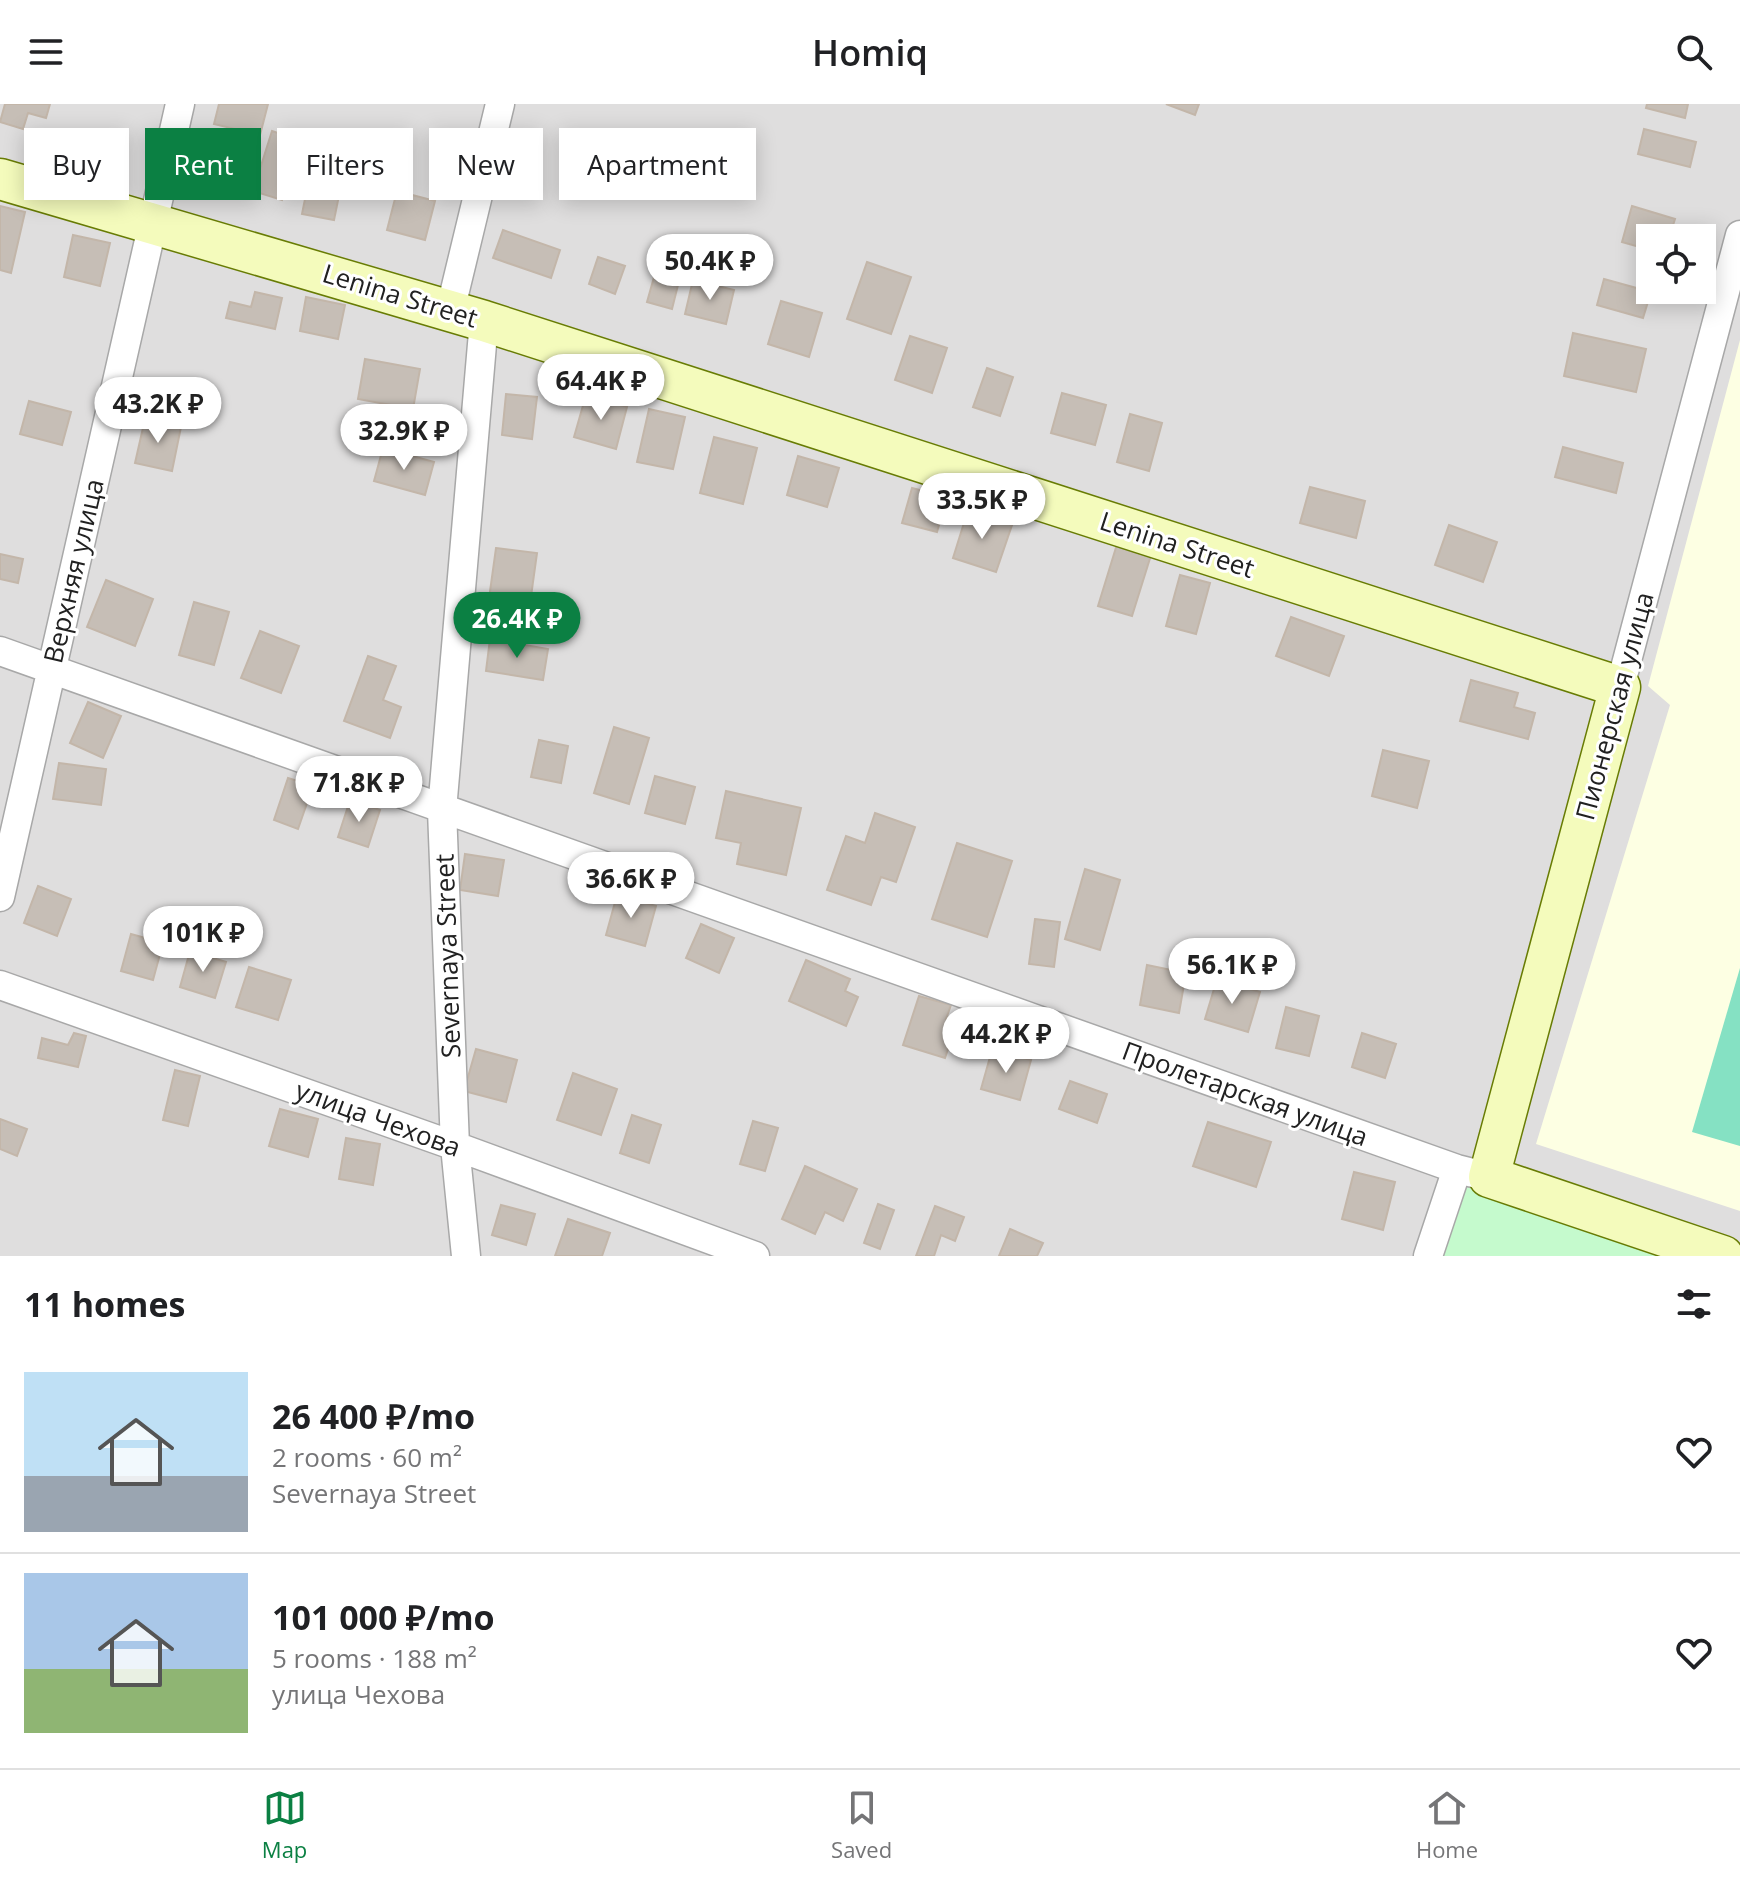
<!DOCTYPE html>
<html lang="en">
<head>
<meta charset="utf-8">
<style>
  body { margin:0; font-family:"Open Sans",sans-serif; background:#f2f2f2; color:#202124; height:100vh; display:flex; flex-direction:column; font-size:30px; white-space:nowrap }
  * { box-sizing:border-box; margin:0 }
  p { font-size:26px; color:#757577 }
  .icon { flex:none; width:44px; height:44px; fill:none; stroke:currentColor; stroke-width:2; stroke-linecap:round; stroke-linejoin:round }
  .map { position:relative; height:1152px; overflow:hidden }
  .panel { display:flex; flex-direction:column; background:#fff; flex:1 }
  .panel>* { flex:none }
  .guide { position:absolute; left:24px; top:24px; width:800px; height:72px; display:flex; gap:16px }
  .fabs { position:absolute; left:1636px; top:120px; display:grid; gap:16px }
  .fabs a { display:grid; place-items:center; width:80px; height:80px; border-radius:0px; background:#fff; box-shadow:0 4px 20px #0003; font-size:40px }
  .price { position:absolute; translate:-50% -68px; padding:0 18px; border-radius:28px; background:#fff; color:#222; font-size:26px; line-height:52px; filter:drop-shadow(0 2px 4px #0008) }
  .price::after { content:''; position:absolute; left:50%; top:48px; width:24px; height:18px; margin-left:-12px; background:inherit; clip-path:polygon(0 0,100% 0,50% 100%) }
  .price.active { background:#0b8043; color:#fff }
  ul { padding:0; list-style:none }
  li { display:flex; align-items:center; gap:24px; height:200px; padding:0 24px }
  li+li { border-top:2px solid #e0e0e0 }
  li span { display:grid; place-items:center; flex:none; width:224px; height:160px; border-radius:0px; color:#555 }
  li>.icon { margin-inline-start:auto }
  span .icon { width:96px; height:96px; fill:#fffc; stroke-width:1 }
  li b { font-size:34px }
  h2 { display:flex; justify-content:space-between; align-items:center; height:96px; padding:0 24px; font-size:34px }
  .tag { padding:0 28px; border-radius:0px; background:#fff; box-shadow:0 4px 20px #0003; font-size:28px; line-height:72px }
  .tag.active { background:#0b8043; color:#fff }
  header { display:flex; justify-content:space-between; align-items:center; height:104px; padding:0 24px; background:#fff; font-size:36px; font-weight:600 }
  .tabs { display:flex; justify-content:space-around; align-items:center; height:112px; border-top:2px solid #e0e0e0; background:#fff; font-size:22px; color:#757577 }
  .tabs a { display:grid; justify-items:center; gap:4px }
  .tabs .active { color:#0b8043 }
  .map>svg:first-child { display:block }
</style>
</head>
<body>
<header><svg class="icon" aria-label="menu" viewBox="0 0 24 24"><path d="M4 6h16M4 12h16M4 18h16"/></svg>Homiq<svg class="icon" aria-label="search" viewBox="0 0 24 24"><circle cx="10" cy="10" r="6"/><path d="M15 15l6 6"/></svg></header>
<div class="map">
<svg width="1740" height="1152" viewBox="0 0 1740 1152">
  <rect width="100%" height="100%" fill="#f1efe7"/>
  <!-- residential -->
  <path fill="#dfdede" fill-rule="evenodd" d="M0,0H1740V1152H0ZM1650,134H1702V186H1650Z"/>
  <!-- education -->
  <path fill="#fdffe3" d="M1740,236V1107L1536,1040L1670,601L1648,582Z"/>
  <!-- park -->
  <path fill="#c5facd" d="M1469,1076L1686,1152H1442Z"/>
  <!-- pitch -->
  <path fill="#85e1c3" d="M1740,864V1042L1692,1028Z"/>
  <!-- building -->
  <path fill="#c6beb6" stroke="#c3b6a9" stroke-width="2" d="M5,0H50L46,14L28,9L23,25L0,18Z
    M219,0H268L260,31L214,20Z
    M1166,0H1199L1195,11Z
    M1647,0H1688L1685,14L1646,4Z
    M1644,25L1696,38L1690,63L1638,50Z
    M272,27L301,37L282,96L253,87Z
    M316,41L333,44L329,59L345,62L334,116L302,110Z
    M397,87L435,97L425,136L387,126Z
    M0,102L25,108L11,169L0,166Z
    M1632,102L1675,115L1669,134H1650V146L1622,138Z
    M503,126L560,146L551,174L493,154Z
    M73,131L110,139L100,182L64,173Z
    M598,153L625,162L615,190L589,180Z
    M867,158L911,173L891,230L847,215Z
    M656,166L680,173L672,205L647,198Z
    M1604,175L1651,188L1643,214L1597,201Z
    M693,176L734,186L726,220L685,210Z
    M255,188L282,194L275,225L226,214L230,198L251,203Z
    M306,193L345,201L338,235L300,227Z
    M781,197L822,209L809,253L768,240Z
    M1573,229L1646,245L1636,288L1564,272Z
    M910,232L947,244L932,289L895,276Z
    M365,255L420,265L413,305L358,295Z
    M987,264L1013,273L1000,312L973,303Z
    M1062,289L1106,301L1095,341L1051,329Z
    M506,290L537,293L532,335L502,331Z
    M586,291L627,303L616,345L574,333Z
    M29,297L71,308L62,341L20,330Z
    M649,305L685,313L673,365L637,358Z
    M1130,310L1162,319L1149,367L1117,358Z
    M145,315L181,323L172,367L135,359Z
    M714,333L757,344L743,400L700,389Z
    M1563,343L1623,359L1616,389L1555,373Z
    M383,344L434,358L425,391L374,377Z
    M798,352L839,364L827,403L787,391Z
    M1310,383L1365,397L1356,434L1300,419Z
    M912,384L947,393L937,428L902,419Z
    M968,406L1012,421L996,468L953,454Z
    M1449,421L1497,438L1483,478L1435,461Z
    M1118,437L1152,448L1132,512L1098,502Z
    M496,444L537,449L529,507L488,502Z
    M0,450L23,455L18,479L0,475Z
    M1180,471L1210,479L1196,530L1166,522Z
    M106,476L153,495L135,542L87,523Z
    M194,498L229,508L214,561L179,551Z
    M1291,513L1344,532L1329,572L1276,552Z
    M260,527L299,542L281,589L241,574Z
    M490,535L548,545L543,576L486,567Z
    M368,552L396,562L383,596L401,603L390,634L344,617Z
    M1471,576L1518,589L1514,603L1535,609L1528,635L1460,617Z
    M88,598L121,612L103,654L70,639Z
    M614,623L649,634L629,700L594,689Z
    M539,636L568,642L561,679L531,673Z
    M1383,646L1429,657L1417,704L1372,692Z
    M59,659L106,665L101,701L53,695Z
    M655,672L695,683L685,720L645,709Z
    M288,674L313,682L298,725L274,716Z
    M726,687L801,704L786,771L737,760L741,739L716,734Z
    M350,696L380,706L368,743L338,733Z
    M875,709L915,723L896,778L881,773L871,801L827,786L846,732L865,739Z
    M957,739L1012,757L987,833L932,815Z
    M465,750L504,756L498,792L460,786Z
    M1085,765L1120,776L1100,846L1065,835Z
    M38,782L71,795L57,832L24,819Z
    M617,791L656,802L645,842L606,831Z
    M1035,815L1060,818L1054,863L1029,860Z
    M701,820L734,834L719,869L686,854Z
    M131,830L163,839L153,876L121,867Z
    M190,847L226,858L215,894L180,883Z
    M806,856L850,875L845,887L858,893L846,922L789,897Z
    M1147,861L1186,869L1179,909L1140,901Z
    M249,863L291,876L278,916L236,903Z
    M1217,875L1260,888L1248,928L1205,915Z
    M919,892L951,901L946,915L957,918L945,954L903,941Z
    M1286,903L1319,912L1309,952L1276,944Z
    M74,929L86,932L78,963L38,954L42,934L68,941Z
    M1362,929L1396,940L1385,974L1352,963Z
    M476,945L517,956L506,998L464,987Z
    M992,946L1031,956L1020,996L981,985Z
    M175,966L200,972L188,1022L163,1016Z
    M573,969L617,985L601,1031L557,1016Z
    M1070,977L1107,990L1097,1019L1059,1005Z
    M280,1005L318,1015L308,1053L269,1042Z
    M632,1011L661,1021L649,1059L620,1049Z
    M0,1015L27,1025L17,1052L0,1045Z
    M753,1017L778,1024L765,1067L740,1060Z
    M1208,1018L1271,1038L1256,1083L1193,1062Z
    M346,1034L380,1040L373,1081L339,1075Z
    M805,1062L857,1085L843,1117L825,1108L815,1130L782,1115Z
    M1354,1068L1395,1078L1383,1126L1342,1115Z
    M878,1100L894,1106L880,1145L864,1139Z
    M501,1101L535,1110L526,1141L492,1131Z
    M935,1102L964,1113L955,1137L941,1131L934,1152H916Z
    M568,1115L610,1129L602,1152H555Z
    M1010,1125L1043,1139L1037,1152H999Z"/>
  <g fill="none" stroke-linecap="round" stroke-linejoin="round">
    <defs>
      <path id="street" d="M450,207L500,0
        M0,547L1457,1065L1489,1073
        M1620,583L1740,131
        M0,793L180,0
        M0,881L455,1042L755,1152
        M466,1152L455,1042L442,706L484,217
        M1428,1152L1457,1065"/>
      <path id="secondary" d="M0,75L484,217L1620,583L1489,1073L1723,1152"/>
    </defs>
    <!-- street casing -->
    <use href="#street" stroke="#a8a8a8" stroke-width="31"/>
    <!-- secondary casing -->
    <use href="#secondary" stroke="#687c04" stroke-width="43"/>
    <!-- street -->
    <use href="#street" stroke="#fff" stroke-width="28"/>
    <!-- secondary -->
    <use href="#secondary" stroke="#f4fbbc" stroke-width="40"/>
  </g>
  <g text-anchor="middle" stroke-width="6" stroke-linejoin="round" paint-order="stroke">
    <!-- street labels -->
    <g font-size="26" fill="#212121" stroke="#fff">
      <text transform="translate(400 192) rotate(17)" y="9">Lenina Street</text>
      <text transform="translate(1177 441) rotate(18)" y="9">Lenina Street</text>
      <text transform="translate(74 467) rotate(-77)" y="9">Верхняя улица</text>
      <text transform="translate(1615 602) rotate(-75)" y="9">Пионерская улица</text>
      <text transform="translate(448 852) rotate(-92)" y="9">Severnaya Street</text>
      <text transform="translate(1245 990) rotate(20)" y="9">Пролетарская улица</text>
      <text transform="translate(378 1015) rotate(20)" y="9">улица Чехова</text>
    </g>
  </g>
</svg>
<div class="fabs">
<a><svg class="icon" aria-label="locate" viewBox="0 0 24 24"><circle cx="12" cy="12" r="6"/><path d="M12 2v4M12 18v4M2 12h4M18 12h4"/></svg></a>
</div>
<b class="price" style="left:710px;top:198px">50.4K ₽</b>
<b class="price" style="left:601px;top:318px">64.4K ₽</b>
<b class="price" style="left:158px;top:341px">43.2K ₽</b>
<b class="price" style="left:404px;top:368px">32.9K ₽</b>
<b class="price" style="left:982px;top:437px">33.5K ₽</b>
<b class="price active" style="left:517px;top:556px">26.4K ₽</b>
<b class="price" style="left:359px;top:720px">71.8K ₽</b>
<b class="price" style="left:631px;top:816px">36.6K ₽</b>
<b class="price" style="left:203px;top:870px">101K ₽</b>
<b class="price" style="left:1232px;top:902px">56.1K ₽</b>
<b class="price" style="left:1006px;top:971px">44.2K ₽</b>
<div class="guide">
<a class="tag">Buy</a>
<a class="tag active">Rent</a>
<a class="tag">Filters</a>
<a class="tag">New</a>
<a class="tag">Apartment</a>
</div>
</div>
<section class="panel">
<h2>11 homes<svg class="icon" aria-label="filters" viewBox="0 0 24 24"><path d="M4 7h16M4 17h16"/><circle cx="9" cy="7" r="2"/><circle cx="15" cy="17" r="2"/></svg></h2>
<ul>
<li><span style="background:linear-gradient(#bfe0f5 65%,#9aa5b1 0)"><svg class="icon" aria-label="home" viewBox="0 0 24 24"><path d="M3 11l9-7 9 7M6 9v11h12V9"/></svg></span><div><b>26 400 ₽/mo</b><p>2 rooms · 60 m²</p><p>Severnaya Street</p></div><svg class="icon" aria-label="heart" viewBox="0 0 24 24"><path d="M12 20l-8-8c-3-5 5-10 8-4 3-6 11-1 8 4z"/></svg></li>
<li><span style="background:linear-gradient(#a9c7e8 60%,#8fb573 0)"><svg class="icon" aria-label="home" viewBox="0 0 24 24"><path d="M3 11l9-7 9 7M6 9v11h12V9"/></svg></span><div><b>101 000 ₽/mo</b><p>5 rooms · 188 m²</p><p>улица Чехова</p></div><svg class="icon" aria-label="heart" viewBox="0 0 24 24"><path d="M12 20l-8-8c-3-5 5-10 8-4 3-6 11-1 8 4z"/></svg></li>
</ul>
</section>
<nav class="tabs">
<a class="active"><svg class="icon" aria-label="map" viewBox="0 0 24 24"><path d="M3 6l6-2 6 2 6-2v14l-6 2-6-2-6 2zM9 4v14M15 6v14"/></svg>Map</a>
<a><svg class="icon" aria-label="saved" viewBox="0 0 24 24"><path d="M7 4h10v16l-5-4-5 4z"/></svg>Saved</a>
<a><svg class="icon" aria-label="home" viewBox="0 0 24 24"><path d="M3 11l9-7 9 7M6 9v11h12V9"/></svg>Home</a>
</nav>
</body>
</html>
